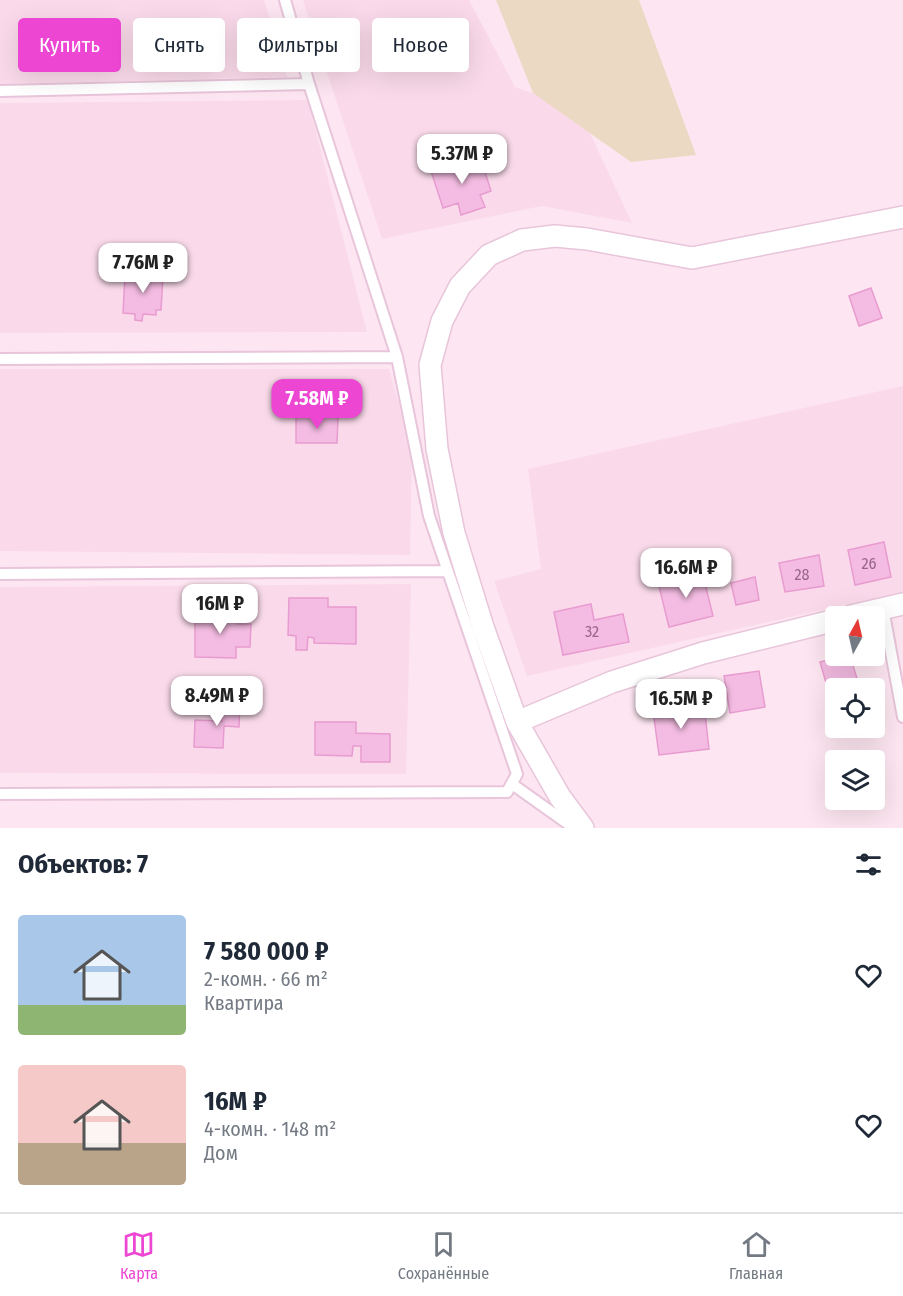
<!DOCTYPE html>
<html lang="ru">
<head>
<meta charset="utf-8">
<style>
  body { margin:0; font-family:"Fira Sans Condensed",sans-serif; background:#f6f6f7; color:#1f2937; height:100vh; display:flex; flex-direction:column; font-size:22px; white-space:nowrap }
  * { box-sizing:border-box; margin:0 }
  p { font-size:20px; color:#747a83 }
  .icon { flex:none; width:33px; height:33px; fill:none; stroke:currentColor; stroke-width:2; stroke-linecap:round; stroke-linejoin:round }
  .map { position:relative; height:828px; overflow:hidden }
  .sheet { display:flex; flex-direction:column; background:#fff; flex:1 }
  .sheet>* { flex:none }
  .banner { position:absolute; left:18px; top:18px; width:600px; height:54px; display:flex; gap:12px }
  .needle { width:39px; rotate:8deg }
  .tools { position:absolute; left:825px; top:606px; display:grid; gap:12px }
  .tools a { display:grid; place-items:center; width:60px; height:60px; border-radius:6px; background:#fff; box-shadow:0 6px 24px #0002; font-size:30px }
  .price { position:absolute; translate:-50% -51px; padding:0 14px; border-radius:12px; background:#fff; color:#222; font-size:20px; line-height:39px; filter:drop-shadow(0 2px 3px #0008) }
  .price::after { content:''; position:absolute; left:50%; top:36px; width:18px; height:14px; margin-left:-9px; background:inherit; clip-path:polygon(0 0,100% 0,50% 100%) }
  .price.current { background:#ed46d3; color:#fff }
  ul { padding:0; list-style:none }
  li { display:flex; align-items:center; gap:18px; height:150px; padding:0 18px }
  li span { display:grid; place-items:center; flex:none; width:168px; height:120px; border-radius:6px; color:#555 }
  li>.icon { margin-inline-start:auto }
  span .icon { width:72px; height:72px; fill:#fffc; stroke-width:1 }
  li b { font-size:26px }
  h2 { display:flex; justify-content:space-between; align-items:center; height:72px; padding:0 18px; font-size:26px }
  .pill { padding:0 21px; border-radius:6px; background:#fff; box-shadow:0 6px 24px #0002; font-size:21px; line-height:54px }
  .pill.current { background:#ed46d3; color:#fff }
  .dock { display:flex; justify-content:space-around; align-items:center; height:84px; border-top:2px solid #e0e1e3; background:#fff; font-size:16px; color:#747a83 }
  .dock a { display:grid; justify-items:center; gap:3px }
  .dock .current { color:#ed46d3 }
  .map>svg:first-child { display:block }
</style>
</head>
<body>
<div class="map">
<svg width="903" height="828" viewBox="0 0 903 828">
  <rect width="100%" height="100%" fill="#fde6f1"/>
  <!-- residential -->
  <path fill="#fadaea" d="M0,0H264L287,77L0,84Z
    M303,0H469L515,87L579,110L632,223L542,206L382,239Z
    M308,100L367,332L0,333V103Z
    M0,369H389L412,450L410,555L0,551Z
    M903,386V592L527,676L494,581L541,569L528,469Z
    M411,584L406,774L0,773V587Z"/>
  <!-- green -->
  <path fill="#ecd9c3" d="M496,0H639L696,155L631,162L533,93Z"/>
  <!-- building -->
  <path fill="#f4bce2" stroke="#e89bd0" stroke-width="1.5" d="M480,156L491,191L480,195L485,207L461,215L458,203L443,208L431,171Z
    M133,271L150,272L149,275L163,276L161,310H156V315L143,314L142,321L135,320V314L123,313L125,275H133Z
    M871,288L882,318L859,326L849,296Z
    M296,416L338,417L337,443H296Z
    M884,542L891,577L855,585L848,550Z
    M819,555L824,586L785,592L779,563Z
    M702,571L713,616L669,627L658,582Z
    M755,577L759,600L736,605L731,583Z
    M289,598H328V607H356V644L314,643V638L308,637L307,650H296V636L288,635Z
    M591,604L594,620L623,614L629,642L563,655L554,612Z
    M195,613H237V624H251L250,647H236V658L195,657Z
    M843,656H850L859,685L847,688H836V692L829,693L820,662Z
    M759,671L765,707L730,713L724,676Z
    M223,702H240L239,727L224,726L223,748L194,747L195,720L222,721Z
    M704,704L709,749L659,755L653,711Z
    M315,722H356V733L390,734V762H361V746H353L352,756L315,755Z"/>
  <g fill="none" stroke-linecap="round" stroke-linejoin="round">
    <defs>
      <path id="lane" d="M0,91L309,84
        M0,359L397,357
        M0,574L446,571
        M883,609L903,717
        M512,784L574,828
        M0,794L507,792L517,774L429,516L397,357L309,84L285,0"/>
      <path id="street" d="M851,616L903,604
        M517,722L612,682L703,653L836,620
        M583,828L560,797L517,722L483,627L454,533L437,449L430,365L442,321L460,286L489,255L522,240L555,236L587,239L692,258L903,217"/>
    </defs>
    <!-- lane casing -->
    <use href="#lane" stroke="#e8c5da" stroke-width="14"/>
    <!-- street casing -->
    <use href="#street" stroke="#e8c5da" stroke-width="24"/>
    <!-- lane -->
    <use href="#lane" stroke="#fff" stroke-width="10"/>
    <!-- street -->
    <use href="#street" stroke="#fff" stroke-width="21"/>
  </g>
  <g text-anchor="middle" stroke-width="4.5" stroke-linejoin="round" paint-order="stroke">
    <!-- number labels -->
    <g font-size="16" fill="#976689">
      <text x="869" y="569">26</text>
      <text x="802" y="580">28</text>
      <text x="592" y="637">32</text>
    </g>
  </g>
</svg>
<div class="tools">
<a><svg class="needle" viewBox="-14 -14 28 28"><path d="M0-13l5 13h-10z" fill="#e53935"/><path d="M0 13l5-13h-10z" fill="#747a83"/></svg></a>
<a><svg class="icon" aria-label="locate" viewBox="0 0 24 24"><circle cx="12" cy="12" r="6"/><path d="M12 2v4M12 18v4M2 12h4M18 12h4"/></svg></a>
<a><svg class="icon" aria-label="layers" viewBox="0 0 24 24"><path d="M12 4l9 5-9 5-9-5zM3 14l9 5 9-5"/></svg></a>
</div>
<b class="price" style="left:462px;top:185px">5.37M ₽</b>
<b class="price" style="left:143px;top:294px">7.76M ₽</b>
<b class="price current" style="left:317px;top:430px">7.58M ₽</b>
<b class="price" style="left:686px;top:599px">16.6M ₽</b>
<b class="price" style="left:220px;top:635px">16M ₽</b>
<b class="price" style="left:217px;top:727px">8.49M ₽</b>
<b class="price" style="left:681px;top:730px">16.5M ₽</b>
<div class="banner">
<a class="pill current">Купить</a>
<a class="pill">Снять</a>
<a class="pill">Фильтры</a>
<a class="pill">Новое</a>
</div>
</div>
<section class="sheet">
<h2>Объектов: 7<svg class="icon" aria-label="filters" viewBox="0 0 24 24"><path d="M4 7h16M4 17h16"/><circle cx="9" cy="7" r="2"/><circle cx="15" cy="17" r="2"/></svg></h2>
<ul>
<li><span style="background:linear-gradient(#a9c7e8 75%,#8fb573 0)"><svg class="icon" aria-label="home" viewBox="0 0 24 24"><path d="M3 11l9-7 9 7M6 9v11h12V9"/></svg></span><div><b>7 580 000 ₽</b><p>2-комн. · 66 m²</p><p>Квартира</p></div><svg class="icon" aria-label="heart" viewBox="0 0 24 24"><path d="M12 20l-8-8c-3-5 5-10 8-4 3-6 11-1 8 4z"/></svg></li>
<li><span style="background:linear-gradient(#f6c9c9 65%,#b9a48a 0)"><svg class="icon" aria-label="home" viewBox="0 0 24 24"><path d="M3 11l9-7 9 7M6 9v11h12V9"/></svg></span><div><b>16M ₽</b><p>4-комн. · 148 m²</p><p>Дом</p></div><svg class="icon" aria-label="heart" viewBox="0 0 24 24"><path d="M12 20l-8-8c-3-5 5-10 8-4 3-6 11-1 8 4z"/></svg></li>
</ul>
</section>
<nav class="dock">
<a class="current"><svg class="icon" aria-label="map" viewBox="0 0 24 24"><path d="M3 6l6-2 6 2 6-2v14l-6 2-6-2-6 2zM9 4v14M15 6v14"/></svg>Карта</a>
<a><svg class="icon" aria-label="saved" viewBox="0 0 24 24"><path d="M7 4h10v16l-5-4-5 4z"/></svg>Сохранённые</a>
<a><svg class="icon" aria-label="home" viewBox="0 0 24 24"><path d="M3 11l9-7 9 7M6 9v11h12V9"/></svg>Главная</a>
</nav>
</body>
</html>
